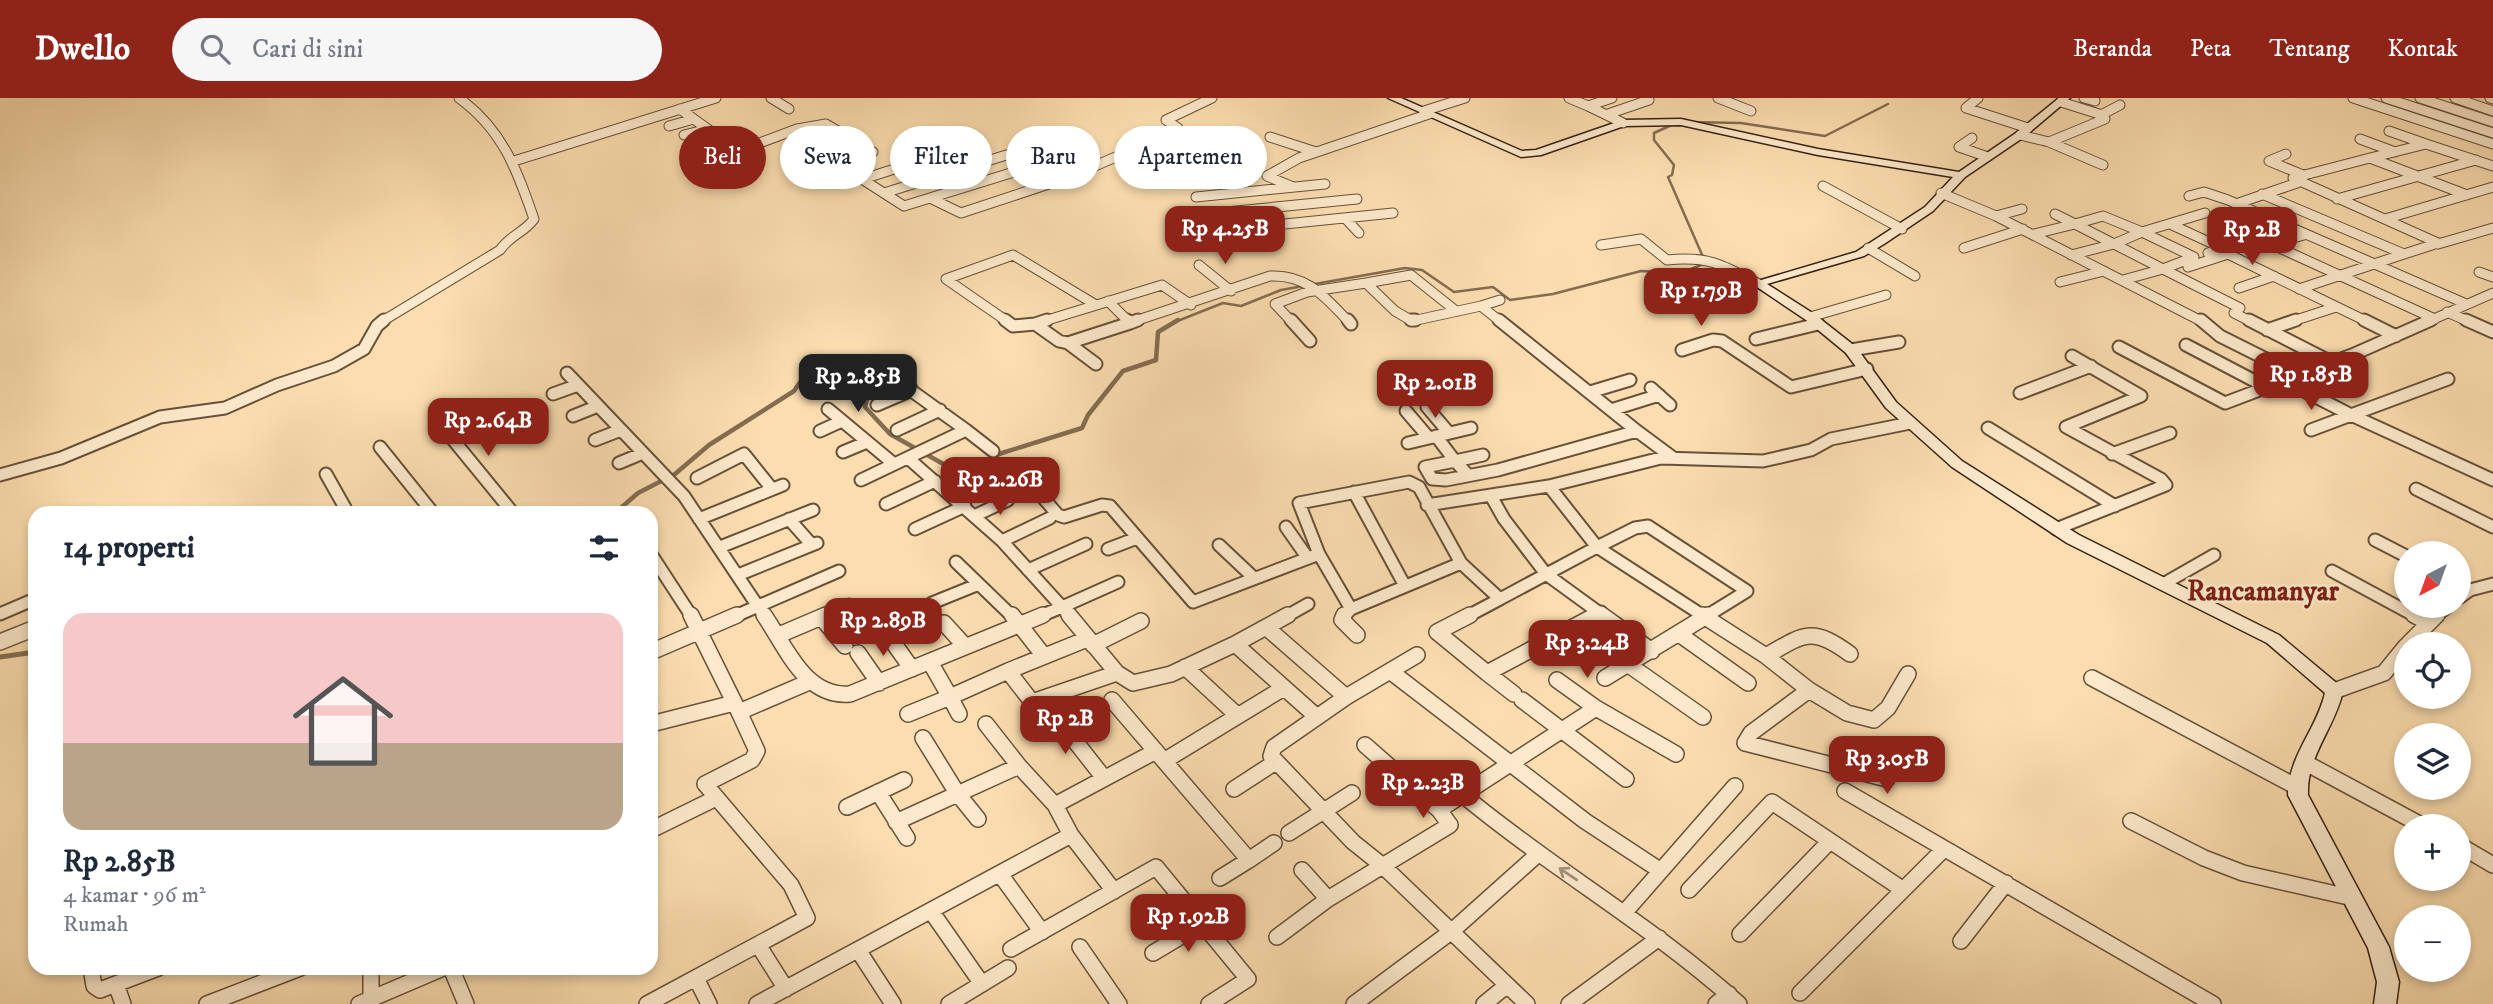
<!DOCTYPE html>
<html lang="id">
<head>
<meta charset="utf-8">
<style>
  body { margin:0; font-family:"IM FELL DW Pica",serif; background:#f6f6f7; color:#1f2937; height:100vh; display:flex; flex-direction:column; font-size:26px; white-space:nowrap }
  * { box-sizing:border-box; margin:0 }
  p { font-size:23px; color:#747a83 }
  .icon { flex:none; width:38px; height:38px; fill:none; stroke:currentColor; stroke-width:2; stroke-linecap:round; stroke-linejoin:round }
  .map { position:relative; flex:1; overflow:hidden }
  .side { position:absolute; left:28px; top:408px; width:630px; height:469px; display:flex; flex-direction:column; background:#fff; border-radius:21px; box-shadow:0 4px 10px #0003 }
  .side>* { flex:none }
  .guide { position:absolute; left:679px; top:28px; width:665px; height:63px; display:flex; gap:14px }
  .needle { width:46px; rotate:221deg }
  .controls { position:absolute; left:2394px; top:443px; display:grid; gap:14px }
  .controls a { display:grid; place-items:center; width:77px; height:77px; border-radius:50%; background:#fff; box-shadow:0 4px 10px #0003; font-size:35px }
  .price { position:absolute; translate:-50% -60px; padding:0 16px; border-radius:14px; background:#8f2418; color:#fff; font-size:23px; line-height:46px; filter:drop-shadow(0 2px 4px #0008) }
  .price::after { content:''; position:absolute; left:50%; top:42px; width:21px; height:16px; margin-left:-10px; background:inherit; clip-path:polygon(0 0,100% 0,50% 100%) }
  .price.selected { background:#222; color:#fff }
  ul { padding:0; list-style:none }
  li { display:grid; align-content:center; gap:14px; height:371px; padding:0 35px }
  li span { display:grid; place-items:center; height:217px; border-radius:21px; color:#555 }
  li>.icon { margin-inline-start:auto }
  span .icon { width:126px; height:126px; fill:#fffc; stroke-width:1 }
  li b { font-size:30px }
  h2 { display:flex; justify-content:space-between; align-items:center; height:84px; padding:0 35px; font-size:30px }
  .pill { padding:0 24px; border-radius:32px; background:#fff; box-shadow:0 4px 10px #0003; font-size:24px; line-height:63px }
  .pill.selected { background:#8f2418; color:#fff }
  header { display:flex; align-items:center; gap:42px; box-sizing:border-box; height:98px; padding:0 35px; background:#8f2418; color:#fff }
  header strong { font-size:33px }
  nav { display:flex; gap:38px; margin-inline-start:auto; font-size:24px }
  .search { width:490px; height:63px; background:#f6f6f7; display:flex; align-items:center; gap:18px; box-sizing:border-box; padding:0 24px; border-radius:38px; color:#747a83; font-size:26px }
  .map>svg:first-child { display:block }
</style>
</head>
<body>
<header>
<strong>Dwello</strong>
<div class="search"><svg class="icon" aria-label="search" viewBox="0 0 24 24"><circle cx="10" cy="10" r="6"/><path d="M15 15l6 6"/></svg>Cari di sini</div>
<nav><a>Beranda</a><a>Peta</a><a>Tentang</a><a>Kontak</a></nav>
</header>
<div class="map">
<svg width="2493" height="906" viewBox="0 0 2493 906">
  <rect width="100%" height="100%" fill="#fbddaf"/>
  <filter id="stains"><feTurbulence type="fractalNoise" baseFrequency=".00286" numOctaves="4"/><feColorMatrix values="0 0 0 0 .2 0 0 0 0 .09 0 0 0 0 .02 0 0 0 .5 -.17"/></filter>
  <radialGradient id="worn" r=".72"><stop offset=".6" stop-color="#630" stop-opacity="0"/><stop offset="1" stop-color="#630" stop-opacity=".3"/></radialGradient>
  <g fill="none" stroke-linecap="round" stroke-linejoin="round">
    <!-- stream-far2 -->
    <path stroke="#846c51" stroke-width="2.5" d="M1688,24L1741,25L1825,38L1888,6
      M1175,224L1223,205L1241,208L1281,192L1405,170L1422,172L1454,194L1493,189L1510,202L1553,196L1641,173L1681,175L1701,167L1703,159L1668,79L1672,77L1674,67L1654,42V35L1676,25"/>
    <!-- stream-far1 -->
    <path stroke="#846c51" stroke-width="4.5" d="M615,415L638,395L675,376L709,347L794,293L803,280L815,276L872,282L865,309L890,336L954,372L962,373L1002,355L1082,330L1088,317L1123,273L1156,262L1158,234L1178,222"/>
    <!-- stream -->
    <path stroke="#846c51" stroke-width="5" d="M0,559L35,554"/>
    <defs>
      <path id="street-far2" d="M771,0L789,11
        M1569,0L1588,8
        M1612,0L1588,8L1623,25
        M1718,0L1751,13
        M1978,0L1966,10L2028,30
        M2084,0L2095,3
        M2353,0L2493,46
        M2386,0L2493,35
        M2420,0L2493,24
        M2455,0L2493,13
        M2490,0L2493,1
        M680,11L738,53L797,31L826,26L873,54L840,67L904,108L1040,66L1016,54L884,95
        M1424,13L1465,0
        M1608,16L1649,2L1646,0
        M2101,17L2120,7
        M669,28L694,21
        M684,37L708,31
        M2020,37L2049,44L2105,21L2099,16L2061,4
        M1270,39L1316,54
        M1972,40L1959,49L1985,58
        M2360,41L2395,54
        M2049,44L2103,67
        M2426,46L2493,68
        M695,48L721,41
        M2286,56L2269,63L2303,77
        M824,58L840,67
        M2370,60L2426,46L2389,33
        M711,61L738,53
        M514,63L716,0
        M1067,80L1176,33L1178,30L1166,22L1212,0
        M863,81L970,47
        M1823,88L1902,131
        M1293,89L1267,78L1299,60L1429,16
        M1941,95L1996,118L2203,224
        M2262,96L2404,156L2299,191
        M2189,98L2204,94L2228,102L2464,205
        M1196,99L1325,86
        M932,101L961,115L1067,80L1040,66
        M2337,101L2476,62
        M2236,106L2297,85
        M1226,114L1357,101
        M2055,116L2075,126
        M1996,118L2022,111
        M1345,120L1359,135
        M2385,121L2493,89
        M1275,127L1393,115
        M2172,127L2222,150L2208,155
        M2142,134L2205,115
        M2034,136L2075,126
        M2304,137L2271,146L2435,221
        M2114,146L2163,171L2194,159L2142,134
        M2114,146L2075,126L2103,118L2142,134
        M2114,146L2142,134
        M2438,146L2493,130
        M1601,147L1641,141L1667,162C1708,158 1722,166 1757,185
        M1868,150L1915,178
        M1964,150L2023,131
        M2404,156L2438,145L2293,80L2370,60L2467,97
        M2071,157L2114,146
        M1199,167L1231,193
        M2188,169L2228,156L2368,224
        M2479,174L2493,179
        M2123,182L2163,171L2240,210
        M2060,184L2104,173
        M1366,185L1411,177L1456,213
        M2239,190L2274,178
        M1108,203L1129,224
        M1481,208L1500,202
        M2447,214L2470,224
        M2234,215L2252,224
        M1810,219L1886,197
        M381,224L500,152C509,138 525,134 534,121C517,72 503,32 459,0
        M1008,224L946,181L1013,157L1096,207
        M1041,224L1162,187L1191,207
        M1132,224L1270,178C1307,176 1325,199 1349,224
        M1292,224L1275,206L1307,194L1366,185L1395,213L1412,223L1481,208L1501,224
        M2290,224L2336,209
        M2427,224L2493,195"/>
      <path id="street-far1" d="M1005,222L1013,228L1035,226L1059,243L1068,245L1130,225
        M1127,222L1130,225L1138,222
        M1291,222L1310,243
        M1348,222L1351,226
        M1411,222H1415
        M1499,222L1637,333
        M2201,222L2220,238L2266,261
        M2249,222L2329,263
        M2364,222L2396,238
        M2466,222L2493,234
        M1035,226L1047,222
        M2267,232L2296,222
        M1756,241L1818,226
        M1068,245L1096,266
        M2186,247L2268,290
        M2119,249L2225,305L2352,257L2431,222
        M1682,252L1713,242L1722,243L1791,289L1867,271
        M1851,252L1899,244
        M567,275L684,398L765,519
        M2448,281L2351,317L2493,382
        M898,283L966,332
        M2285,283L2351,317
        M1651,290L1670,307
        M1590,294L1630,282
        M2020,295L2091,268
        M553,296L578,287
        M877,307L912,292
        M1427,309L1449,335
        M828,311L894,366
        M1611,312L1659,297
        M1406,313L1429,340
        M573,318L598,308
        M441,327L513,415
        M1988,330L2115,408
        M897,332L940,312
        M2311,332L2351,317
        M820,333L842,323
        M1436,338L1455,363L1483,357
        M595,342L621,332
        M1408,345L1471,330
        M380,349L433,415
        M843,354L867,344
        M2112,356L2170,335
        M908,360L1002,443L1062,509L1118,484
        M619,365L643,355
        M1020,373L1058,417L1064,419L1102,407L1110,408L1193,504L1319,456
        M326,376L348,415
        M0,377L61,360L160,319L225,310L277,287L334,268L364,251L377,228L384,222
        M1468,377L1455,363L1425,369L1432,381L1446,382L1498,372L1637,333L1672,359
        M697,380L744,356L772,391
        M861,382L966,332L993,353
        M1409,384L1419,389L1461,465L1351,511L1319,456L1299,405Z
        M1549,388L1597,449L1635,430L1648,428L1747,493L1705,519
        M2416,391L2493,429
        M1354,394L1405,488
        M1491,398L1504,421L1546,476L1605,519
        M886,406L935,383
        M1427,407L1549,388L1661,360L1763,363L1811,352L1831,341L1910,325
        M974,418L1008,402
        M699,421L783,387
        M789,421L812,447
        M1286,429L1307,459
        M915,431L965,408
        M2056,431L2166,387L2161,381L2066,329L2141,298L2072,258
        M2375,442L2406,458
        M1002,443L1050,420
        M1219,447L1254,480
        M720,449L813,412
        M1108,451L1137,440
        M651,456L692,519
        M956,464L1013,519
        M1461,465L1500,501L1597,449L1705,519
        M1028,472L1086,446
        M2332,473L2417,519
        M738,477L817,445
        M2165,485L2214,457
        M2459,500L2470,492L2493,486
        M932,505L979,486
        M0,516L35,501
        M733,519L839,473
        M822,519L849,507
        M1038,519L1062,509L1070,519
        M1285,519L1308,506
        M1343,519L1351,511
        M1466,519L1500,501
        M1592,519L1601,514
        M2434,519L2449,508"/>
      <path id="street" d="M691,517L739,614
        M764,517C786,549 805,600 850,596L1043,517
        M1012,517L1044,558
        M1069,517L1117,575L1133,585L1171,576L1235,546
        M1288,517L1235,546L1317,619
        M1344,517L1342,522L1357,537
        M1470,517L1437,534L1487,575L1596,517
        M1602,517L1652,553
        M1702,517L1766,558L1809,592L1751,635L1745,645L1887,681
        M2414,517L2427,524
        M821,519L845,548
        M944,525L965,548
        M1267,530L1346,599
        M1679,536L1748,585
        M779,537L826,517
        M890,540L912,571
        M1087,541L1008,573L1032,604L1117,575
        M0,544L35,530
        M2408,546L2437,517
        M1093,547L1141,523
        M651,554L737,517
        M858,555L879,585
        M1417,557L1346,599L1274,649L1271,658L1353,744L1383,768L1527,906
        M1766,558C1804,536 1812,528 1850,556
        M930,564L950,599L1008,573
        M1629,567L1703,619
        M1185,569L1238,618
        M1390,573L1585,723L1661,773
        M1487,575L1514,596
        M1605,580L1708,517
        M2092,580L2297,689
        M1557,582L1596,610
        M1809,592L1847,615L1874,622L1888,610L1908,576
        M2334,593L2384,575L2406,548
        M1112,602L1249,762L1274,745
        M1522,602L1626,681
        M1053,615L1104,680
        M908,616L950,599L959,616
        M651,626L734,605
        M986,626L1019,668
        M923,640L957,695L978,721
        M1365,647L1439,712
        M1164,663L1282,591
        M2304,664L2423,728
        M1234,691L1274,665
        M1845,693L2213,906
        M878,694L907,740
        M1463,697C1552,771 1653,828 1739,906
        M1055,707L1156,653
        M847,709L904,682
        M2131,723L2204,760L2243,775L2353,800
        M896,724L1019,668L1055,707L1071,737L1114,793
        M651,732L714,701
        M1289,735L1352,695
        M2459,747L2493,767
        M1302,772L1328,801L1450,727L1439,712L1596,610L1676,656
        M1000,776L1042,834
        M1220,780L1249,762
        M1689,792L1772,704L1902,791
        M931,813L982,886
        M1624,815L1735,688
        M1740,836L1830,743
        M1277,839L1328,801
        M1961,843L2006,785
        M1080,849L1119,906
        M1011,851L1156,769L1248,881L1209,906
        M858,852L893,906
        M762,853L786,891
        M1153,855L1203,825
        M91,870L94,888L100,892L158,870
        M371,870V901
        M451,870L466,906
        M698,884L709,906
        M116,886L123,906
        M1800,895L1943,752
        M207,906L300,870
        M359,906L443,870
        M647,906L807,820L791,787L705,686L752,662L757,653L739,614L809,584
        M757,906L1071,737
        M949,906L1008,870
        M1354,906L1452,833L1538,756
        M1484,906L1506,888
        M1569,906L1659,840
        M1716,906L1729,896"/>
      <path id="secondary" d="M1388,0H1401L1522,53L1536,52L1623,22L1681,21L1818,51L1959,74L2016,35L2059,0H2070L2024,39L1965,79L1933,113L1884,146L1864,158L1767,186L1814,216L1856,249L1896,304L1962,363L2079,437L2279,537L2340,588L2343,593C2335,630 2306,658 2308,697L2389,849L2399,884L2396,906H2374L2377,884L2368,850L2288,697C2288,658 2317,631 2325,595L2267,545L2067,445L1952,369L1886,310L1846,255L1806,222L1751,185L1856,154L1925,109L1953,79L1818,57L1681,27L1624,28L1541,57L1521,59Z"/>
    </defs>
    <!-- street-far2 casing -->
    <use href="#street-far2" stroke="#67513a" stroke-width="11"/>
    <!-- street-far1 casing -->
    <use href="#street-far1" stroke="#67513a" stroke-width="15"/>
    <!-- street casing -->
    <use href="#street" stroke="#67513a" stroke-width="18"/>
    <!-- secondary casing -->
    <use href="#secondary" stroke="#362213" stroke-width="3"/>
    <!-- street-far2 -->
    <use href="#street-far2" stroke="#fce9cb" stroke-width="9"/>
    <!-- street-far1 -->
    <use href="#street-far1" stroke="#fce9cb" stroke-width="11"/>
    <!-- street -->
    <use href="#street" stroke="#fce9cb" stroke-width="15"/>
    <!-- secondary -->
    <use href="#secondary" fill="#fce9cb" fill-rule="evenodd"/>
  </g>
  <!-- one-way arrows -->
  <defs><path id="oneway-shaft" d="M-6 0H5M1.5-3L5.5 0L1.5 3" fill="none" stroke-width="1.6" stroke-linecap="round" stroke-linejoin="round" transform="scale(1.75)"/></defs>
  <use stroke="#a38f78" href="#oneway-shaft" transform="translate(1568 776) rotate(-146)"/>
  <g text-anchor="middle" stroke-width="5" stroke-linejoin="round" paint-order="stroke">
    <!-- quarter labels -->
    <g font-size="28" font-weight="bold" fill="#7a1f14" stroke="#fce9cb">
      <text x="2263" y="502">Rancamanyar</text>
    </g>
  </g>
  <rect width="100%" height="100%" filter="url(#stains)"/>
  <rect width="100%" height="100%" fill="url(#worn)"/>
</svg>
<div class="controls">
<a><svg class="needle" viewBox="-14 -14 28 28"><path d="M0-13l5 13h-10z" fill="#e53935"/><path d="M0 13l5-13h-10z" fill="#747a83"/></svg></a>
<a><svg class="icon" aria-label="locate" viewBox="0 0 24 24"><circle cx="12" cy="12" r="6"/><path d="M12 2v4M12 18v4M2 12h4M18 12h4"/></svg></a>
<a><svg class="icon" aria-label="layers" viewBox="0 0 24 24"><path d="M12 4l9 5-9 5-9-5zM3 14l9 5 9-5"/></svg></a>
<a>+</a>
<a>−</a>
</div>
<b class="price" style="left:1225px;top:168px">Rp 4.25B</b>
<b class="price" style="left:2252px;top:169px">Rp 2B</b>
<b class="price" style="left:1701px;top:230px">Rp 1.79B</b>
<b class="price" style="left:2311px;top:314px">Rp 1.85B</b>
<b class="price selected" style="left:858px;top:316px">Rp 2.85B</b>
<b class="price" style="left:1435px;top:322px">Rp 2.01B</b>
<b class="price" style="left:488px;top:360px">Rp 2.64B</b>
<b class="price" style="left:1000px;top:419px">Rp 2.26B</b>
<b class="price" style="left:883px;top:560px">Rp 2.89B</b>
<b class="price" style="left:1587px;top:582px">Rp 3.24B</b>
<b class="price" style="left:1065px;top:658px">Rp 2B</b>
<b class="price" style="left:1887px;top:698px">Rp 3.05B</b>
<b class="price" style="left:1423px;top:722px">Rp 2.23B</b>
<b class="price" style="left:1188px;top:856px">Rp 1.92B</b>
<div class="guide">
<a class="pill selected">Beli</a>
<a class="pill">Sewa</a>
<a class="pill">Filter</a>
<a class="pill">Baru</a>
<a class="pill">Apartemen</a>
</div>
<section class="side">
<h2>14 properti<svg class="icon" aria-label="filters" viewBox="0 0 24 24"><path d="M4 7h16M4 17h16"/><circle cx="9" cy="7" r="2"/><circle cx="15" cy="17" r="2"/></svg></h2>
<ul>
<li><span style="background:linear-gradient(#f6c9c9 60%,#b9a48a 0)"><svg class="icon" aria-label="home" viewBox="0 0 24 24"><path d="M3 11l9-7 9 7M6 9v11h12V9"/></svg></span><div><b>Rp 2.85B</b><p>4 kamar · 96 m²</p><p>Rumah</p></div></li>
</ul>
</section>
</div>
</body>
</html>
